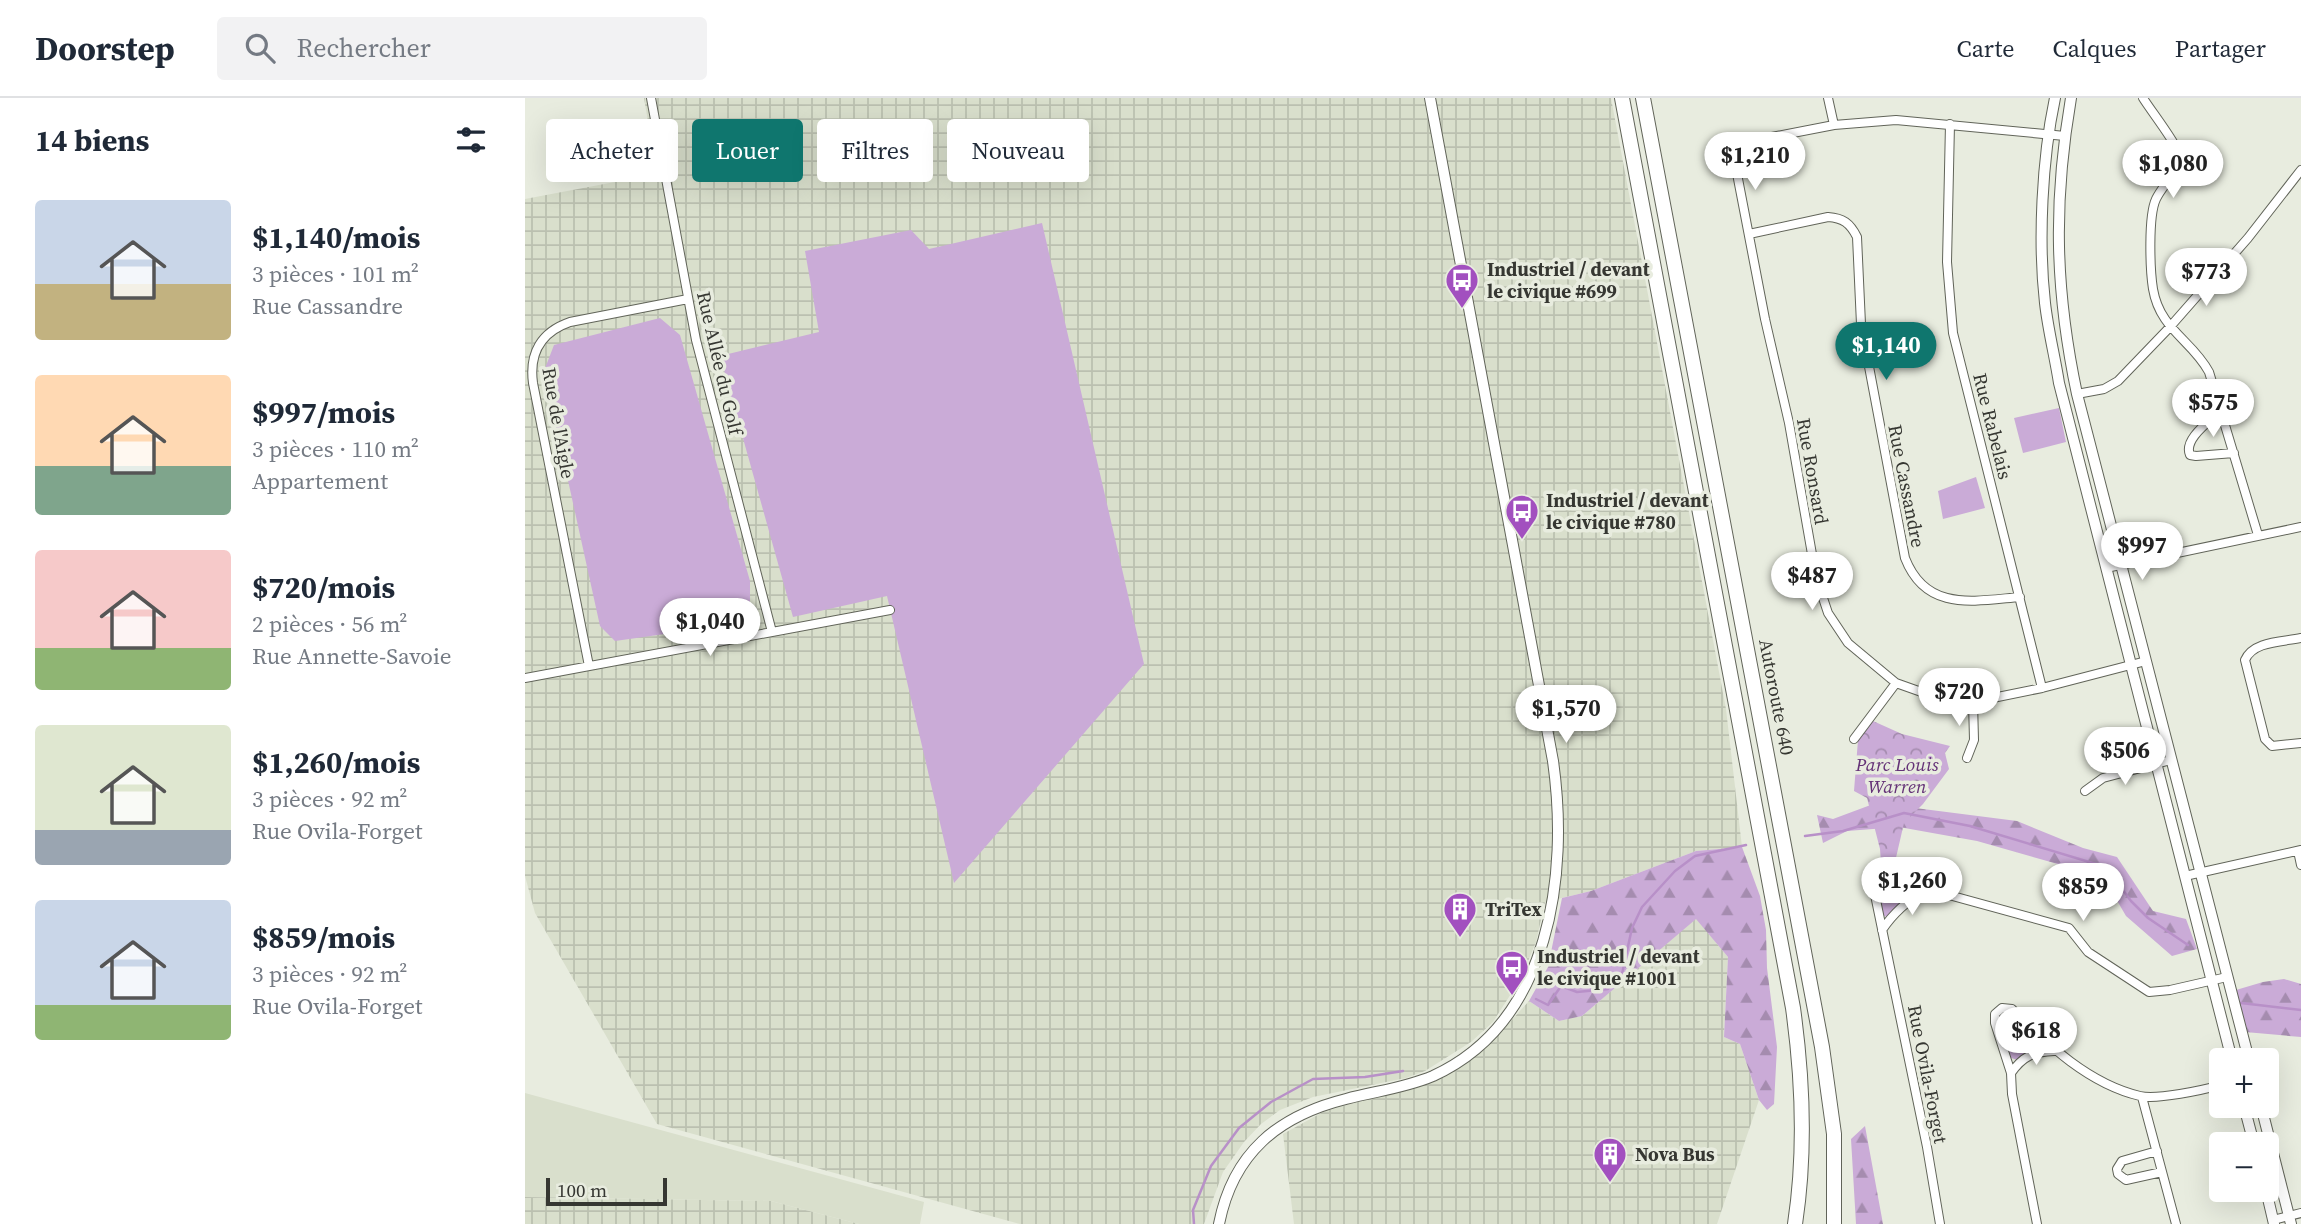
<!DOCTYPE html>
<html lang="fr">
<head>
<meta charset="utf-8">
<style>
  body { margin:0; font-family:"Source Serif 4",serif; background:#f2f2f3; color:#1f2937; height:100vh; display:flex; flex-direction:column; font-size:26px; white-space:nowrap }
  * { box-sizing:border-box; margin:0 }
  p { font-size:23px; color:#747a83 }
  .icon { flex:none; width:38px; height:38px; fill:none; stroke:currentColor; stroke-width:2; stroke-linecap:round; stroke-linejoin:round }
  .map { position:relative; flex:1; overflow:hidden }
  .panel { display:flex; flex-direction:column; background:#fff; width:525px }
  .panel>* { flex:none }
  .hud { position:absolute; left:21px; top:21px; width:665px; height:63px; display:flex; gap:14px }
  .tools { position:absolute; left:1684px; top:950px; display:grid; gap:14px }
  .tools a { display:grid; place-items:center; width:70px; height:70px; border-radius:7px; background:#fff; box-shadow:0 7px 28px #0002; font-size:35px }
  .scale { position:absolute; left:21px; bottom:18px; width:121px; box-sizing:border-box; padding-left:7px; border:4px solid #363732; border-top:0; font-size:19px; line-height:24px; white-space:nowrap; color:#363732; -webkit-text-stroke:5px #e8ecdf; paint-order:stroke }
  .price { position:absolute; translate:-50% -60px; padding:0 16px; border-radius:24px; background:#fff; color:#222; font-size:23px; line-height:46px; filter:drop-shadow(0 2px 4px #0008) }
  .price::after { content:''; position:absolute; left:50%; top:42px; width:21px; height:16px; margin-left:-10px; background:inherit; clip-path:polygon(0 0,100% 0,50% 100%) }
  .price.current { background:#0f766e; color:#fff }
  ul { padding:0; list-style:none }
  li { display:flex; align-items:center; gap:21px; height:175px; padding:0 35px }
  li span { display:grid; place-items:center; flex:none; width:196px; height:140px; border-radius:7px; color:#555 }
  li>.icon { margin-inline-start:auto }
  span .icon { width:84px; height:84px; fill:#fffc; stroke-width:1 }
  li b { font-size:30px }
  h2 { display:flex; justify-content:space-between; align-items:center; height:84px; padding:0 35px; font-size:30px }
  .tag { padding:0 24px; border-radius:7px; background:#fff; box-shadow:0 7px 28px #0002; font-size:24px; line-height:63px }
  .tag.current { background:#0f766e; color:#fff }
  header { display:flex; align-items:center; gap:42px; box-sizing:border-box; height:98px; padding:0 35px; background:#fff; border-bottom:2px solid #e0e1e3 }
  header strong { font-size:33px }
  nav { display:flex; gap:38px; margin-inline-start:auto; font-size:24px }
  .search { width:490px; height:63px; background:#f2f2f3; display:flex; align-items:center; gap:18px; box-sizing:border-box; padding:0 24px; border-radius:7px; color:#747a83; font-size:26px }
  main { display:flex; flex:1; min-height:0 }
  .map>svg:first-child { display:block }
</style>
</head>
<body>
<header>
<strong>Doorstep</strong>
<div class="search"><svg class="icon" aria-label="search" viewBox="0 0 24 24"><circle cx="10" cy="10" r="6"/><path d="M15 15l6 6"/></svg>Rechercher</div>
<nav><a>Carte</a><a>Calques</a><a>Partager</a></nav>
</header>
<main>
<section class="panel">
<h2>14 biens<svg class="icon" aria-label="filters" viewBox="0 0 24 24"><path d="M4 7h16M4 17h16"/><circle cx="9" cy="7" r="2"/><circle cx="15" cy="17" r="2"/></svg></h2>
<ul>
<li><span style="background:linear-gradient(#c9d6e8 60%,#c2b280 0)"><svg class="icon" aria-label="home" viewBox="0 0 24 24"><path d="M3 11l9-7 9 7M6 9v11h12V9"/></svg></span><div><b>$1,140/mois</b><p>3 pièces · 101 m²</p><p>Rue Cassandre</p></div></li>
<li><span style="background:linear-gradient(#ffd9b3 65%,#7fa58c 0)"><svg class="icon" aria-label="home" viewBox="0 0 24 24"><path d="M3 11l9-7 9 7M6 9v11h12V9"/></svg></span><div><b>$997/mois</b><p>3 pièces · 110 m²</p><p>Appartement</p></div></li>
<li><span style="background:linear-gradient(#f6c9c9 70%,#8fb573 0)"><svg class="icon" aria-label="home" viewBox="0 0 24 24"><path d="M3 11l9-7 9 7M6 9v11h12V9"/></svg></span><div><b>$720/mois</b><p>2 pièces · 56 m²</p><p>Rue Annette-Savoie</p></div></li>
<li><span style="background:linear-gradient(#dfe7d0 75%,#9aa5b1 0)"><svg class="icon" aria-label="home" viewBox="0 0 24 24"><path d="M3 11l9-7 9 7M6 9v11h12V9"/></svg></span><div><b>$1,260/mois</b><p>3 pièces · 92 m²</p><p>Rue Ovila-Forget</p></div></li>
<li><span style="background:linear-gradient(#c9d6e8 75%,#8fb573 0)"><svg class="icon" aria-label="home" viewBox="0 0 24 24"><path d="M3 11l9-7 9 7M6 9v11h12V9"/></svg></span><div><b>$859/mois</b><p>3 pièces · 92 m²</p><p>Rue Ovila-Forget</p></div></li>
</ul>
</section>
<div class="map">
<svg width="1776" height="1126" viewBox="0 0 1776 1126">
  <defs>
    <pattern id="industrial-grid" width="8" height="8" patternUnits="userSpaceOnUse" patternTransform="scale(1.75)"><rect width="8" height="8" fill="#d9dfcc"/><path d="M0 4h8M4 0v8" fill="none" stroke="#bbc0b0"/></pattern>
    <pattern id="forest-firs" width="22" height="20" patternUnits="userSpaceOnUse" patternTransform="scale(1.75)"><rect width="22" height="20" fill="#caabd7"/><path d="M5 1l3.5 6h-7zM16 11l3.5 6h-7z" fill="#a58caf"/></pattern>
    <pattern id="park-crowns" width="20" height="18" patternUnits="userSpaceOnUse" patternTransform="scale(1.75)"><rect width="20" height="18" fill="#caabd7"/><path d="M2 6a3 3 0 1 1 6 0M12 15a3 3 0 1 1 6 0" fill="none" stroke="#a58caf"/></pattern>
  </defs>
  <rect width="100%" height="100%" fill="#e8ecdf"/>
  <!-- built -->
  <path fill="#d9dfcc" d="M0,995L399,1104L395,1126H334L246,1103L0,1099Z"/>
  <!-- industrial -->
  <path fill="url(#industrial-grid)" d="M119,0H1086L1201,611L1217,749L1171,753L1066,793L1020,804L1011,844L996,880L968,924L946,944L900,973L881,980L788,999L755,1012L736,1026L719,1044L698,1074L679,1126H495L132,1026L10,815L0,778V101L132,76Z
    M1171,820L1203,859L1199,939L1215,946L1234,1002L1192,1126H769L758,1036L798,1014L919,979L948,959L974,936L1004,903L1034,923L1057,918Z
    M0,1099L246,1103L334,1126H0Z"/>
  <!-- green -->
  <path fill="#caabd7" d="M517,125L619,566L429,785L362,498L268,519L195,258L294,234L280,153L386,132L404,151Z
    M135,220L155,237L225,483V504L204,527L90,543L75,528L19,273L29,247Z
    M1534,310L1541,344L1498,355L1489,320Z
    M1451,379L1460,410L1418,421L1413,393Z
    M1362,780L1387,789L1385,800L1366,819L1357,818L1351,786Z
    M1487,911L1512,936L1504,956L1495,963L1481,958L1470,916Z"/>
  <!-- forest -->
  <path fill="url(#forest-firs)" d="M1351,705L1492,723L1558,750L1592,759L1628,813L1661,821L1672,851L1647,858L1601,818L1583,787L1554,772L1452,743L1374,729L1322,733L1298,745L1292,717L1308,721Z
    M1217,749L1235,798L1241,832L1242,870L1252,949L1249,1006L1242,1012L1234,1002L1215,946L1199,939L1203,859L1171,821L1057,918L1034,923L1004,903L1023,869L1037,800L1066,793L1171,753Z
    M1759,881L1776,886V939L1720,934L1711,892L1738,884Z
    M1340,1028L1358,1126H1331L1326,1041Z"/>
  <!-- park -->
  <path fill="url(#park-crowns)" d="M1348,623L1377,636L1425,648L1420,655L1424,671L1398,706L1379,725L1367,777L1357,779L1355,751L1342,700L1329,693L1333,642Z"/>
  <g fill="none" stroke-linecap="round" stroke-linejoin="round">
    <!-- stream -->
    <path stroke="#b890c8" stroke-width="2.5" d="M1280,738L1318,733L1379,715L1445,728L1581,769L1606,803L1623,820L1663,847
      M1011,901L1023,907L1036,888L1052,894L1083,891L1097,876L1107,830L1117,809L1150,773L1170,758L1221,747
      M1716,905L1776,912
      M669,1126L668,1112L686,1068L714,1030L746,1004L788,981L840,979L878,973"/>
    <defs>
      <path id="street" d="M126,0L171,242L247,534
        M1303,0L1309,27
        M1618,0C1624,10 1651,45 1653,54C1657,71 1638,86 1631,101C1623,118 1625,172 1628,191C1635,232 1667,242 1684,274L1733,437
        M1425,26L1422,164L1428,235L1517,590
        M1540,38L1371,22L1309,27L1221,44L1211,51L1209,60L1240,221L1264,325L1291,479L1303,515L1323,545L1371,585L1402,596L1448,604L1517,590L1621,563
        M1224,136L1303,119C1318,120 1325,125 1332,139L1336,226L1380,460C1401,514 1448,503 1495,499
        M1552,296L1579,291L1593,283L1644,230L1723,140L1776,72
        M1695,313C1685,323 1658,341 1665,357L1671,358L1709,355
        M1581,470L1776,429
        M1776,540C1757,544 1728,543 1720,562L1740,641L1747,648L1776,645
        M64,568L8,285C4,255 16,234 45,224L163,201
        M0,580L365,512
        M1329,641L1371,585
        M1442,660L1449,642L1448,604
        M1560,693L1578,680L1646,662
        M1773,753L1776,767
        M1660,778L1776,752
        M1357,832C1369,814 1383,802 1402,791
        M1486,975C1498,958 1508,954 1529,953
        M1617,999L1651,1126
        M1632,1053L1597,1063L1592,1071L1593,1076L1601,1082L1637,1074
        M1748,1122L1776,1115
        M1415,1126L1402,1049L1350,797L1351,786L1362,780L1544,830L1563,854L1624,894L1645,892L1702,879
        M1512,1126L1487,996L1486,975L1470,925V916L1477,910L1487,911C1523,947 1564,986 1615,998C1632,1002 1678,992 1696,987"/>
      <path id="secondary" d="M1530,0C1517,61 1513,143 1520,205C1523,232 1530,259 1534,285L1707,962
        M1546,0C1528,105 1530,192 1552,296L1724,962
        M1719,1008L1729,1046
        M1736,1008L1766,1126
        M1741,1092L1749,1126
        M694,1126C708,1055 753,1018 821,1001C851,993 880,990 908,978C1026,924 1044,776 1028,663L905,0"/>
      <path id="highway" d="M1097,0L1268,910C1278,982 1281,1054 1270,1126
        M1118,0L1297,949L1309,1036V1126"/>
    </defs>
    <!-- street casing -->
    <use href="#street" stroke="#616459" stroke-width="10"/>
    <!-- secondary casing -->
    <use href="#secondary" stroke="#616459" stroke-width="12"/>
    <!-- highway casing -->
    <use href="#highway" stroke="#616459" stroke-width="16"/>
    <!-- street -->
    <use href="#street" stroke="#fff" stroke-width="8"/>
    <!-- secondary -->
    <use href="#secondary" stroke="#fff" stroke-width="10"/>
    <!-- highway -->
    <use href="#highway" stroke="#fff" stroke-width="14"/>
  </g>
  <!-- icons -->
  <defs>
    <symbol id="bus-pin" viewBox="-11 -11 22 30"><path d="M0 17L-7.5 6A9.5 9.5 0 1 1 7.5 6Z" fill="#a250bf" stroke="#e8ecdf"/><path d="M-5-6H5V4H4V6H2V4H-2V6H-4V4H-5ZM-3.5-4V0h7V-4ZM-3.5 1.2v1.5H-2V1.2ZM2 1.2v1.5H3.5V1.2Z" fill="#fff"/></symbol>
    <symbol id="building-pin" viewBox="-11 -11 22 30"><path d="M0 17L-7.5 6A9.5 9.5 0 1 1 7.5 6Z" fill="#a250bf" stroke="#e8ecdf"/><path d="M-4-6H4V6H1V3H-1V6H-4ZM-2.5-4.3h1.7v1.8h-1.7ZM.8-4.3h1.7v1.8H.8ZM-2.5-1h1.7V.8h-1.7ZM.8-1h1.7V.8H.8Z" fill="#fff"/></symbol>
  </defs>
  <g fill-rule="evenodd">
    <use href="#bus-pin" x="918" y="163" width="38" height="52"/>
    <use href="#bus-pin" x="978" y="394" width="38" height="52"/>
    <use href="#building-pin" x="916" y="792" width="38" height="52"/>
    <use href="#bus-pin" x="968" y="850" width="38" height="52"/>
    <use href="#building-pin" x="1066" y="1037" width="38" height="52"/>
  </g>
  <g text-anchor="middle" stroke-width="7" stroke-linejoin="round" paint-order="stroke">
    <!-- poi labels -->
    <g font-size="19" font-weight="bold" fill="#363732" stroke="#e8ecdf" text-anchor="start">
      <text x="962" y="178">Industriel / devant<tspan x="962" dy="22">le civique #699</tspan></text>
      <text x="1021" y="409">Industriel / devant<tspan x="1021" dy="22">le civique #780</tspan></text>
      <text x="960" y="818">TriTex</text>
      <text x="1012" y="865">Industriel / devant<tspan x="1012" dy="22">le civique #1001</tspan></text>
      <text x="1110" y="1063">Nova Bus</text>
    </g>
    <!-- street labels -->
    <g font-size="19" fill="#363732" stroke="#e8ecdf">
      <text transform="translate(195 265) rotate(77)" y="7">Rue Allée du Golf</text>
      <text transform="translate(34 325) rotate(80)" y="7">Rue de l'Aigle</text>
      <text transform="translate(1468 328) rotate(76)" y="7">Rue Rabelais</text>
      <text transform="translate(1288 373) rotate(80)" y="7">Rue Ronsard</text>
      <text transform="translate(1382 388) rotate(79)" y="7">Rue Cassandre</text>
      <text transform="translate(1252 599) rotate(79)" y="7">Autoroute 640</text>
      <text transform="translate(1403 976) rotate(79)" y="7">Rue Ovila-Forget</text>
    </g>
    <!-- park labels -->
    <g font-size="19" font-style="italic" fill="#643277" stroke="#e8ecdf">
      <text x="1372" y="673">Parc Louis<tspan x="1372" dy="22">Warren</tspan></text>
    </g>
  </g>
</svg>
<div class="tools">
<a>+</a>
<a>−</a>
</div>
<div class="scale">100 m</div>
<b class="price" style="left:1230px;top:94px">$1,210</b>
<b class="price" style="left:1648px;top:102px">$1,080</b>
<b class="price" style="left:1681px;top:210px">$773</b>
<b class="price current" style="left:1361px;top:284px">$1,140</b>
<b class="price" style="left:1688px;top:341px">$575</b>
<b class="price" style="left:1617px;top:484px">$997</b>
<b class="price" style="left:1287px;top:514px">$487</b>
<b class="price" style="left:185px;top:560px">$1,040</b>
<b class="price" style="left:1434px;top:630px">$720</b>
<b class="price" style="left:1041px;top:647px">$1,570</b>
<b class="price" style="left:1600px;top:689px">$506</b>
<b class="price" style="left:1387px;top:819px">$1,260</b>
<b class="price" style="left:1558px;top:825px">$859</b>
<b class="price" style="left:1511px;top:969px">$618</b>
<div class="hud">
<a class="tag">Acheter</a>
<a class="tag current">Louer</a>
<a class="tag">Filtres</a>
<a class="tag">Nouveau</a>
</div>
</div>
</main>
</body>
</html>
